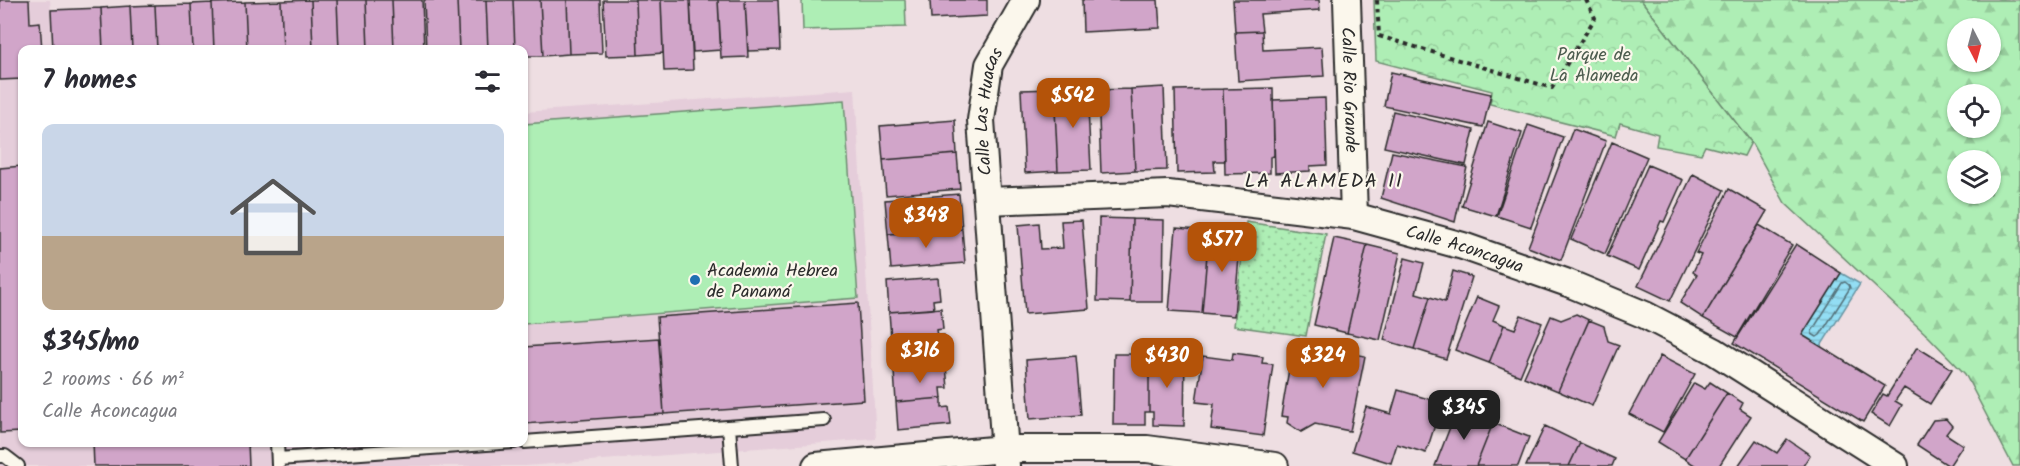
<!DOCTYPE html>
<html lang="en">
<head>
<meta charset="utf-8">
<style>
  body { margin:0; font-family:Kalam,sans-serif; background:#f7f7f7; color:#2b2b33; height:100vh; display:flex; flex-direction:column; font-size:22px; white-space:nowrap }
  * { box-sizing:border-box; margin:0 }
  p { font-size:20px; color:#7c7c81 }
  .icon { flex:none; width:33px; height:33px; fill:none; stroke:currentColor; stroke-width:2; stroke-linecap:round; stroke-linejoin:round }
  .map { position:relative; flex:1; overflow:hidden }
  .sheet { position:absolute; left:18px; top:45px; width:510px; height:402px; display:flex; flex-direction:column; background:#fff; border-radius:12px; box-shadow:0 2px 4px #0004 }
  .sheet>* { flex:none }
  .needle { width:39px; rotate:174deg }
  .tools { position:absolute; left:1947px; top:18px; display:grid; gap:12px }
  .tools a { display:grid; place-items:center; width:54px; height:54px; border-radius:50%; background:#fff; box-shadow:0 2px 4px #0004; font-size:30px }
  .price { position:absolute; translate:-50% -51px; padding:0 14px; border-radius:12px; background:#b45309; color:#fff; font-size:20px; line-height:39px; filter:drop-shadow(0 2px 3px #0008) }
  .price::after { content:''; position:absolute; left:50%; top:36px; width:18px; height:14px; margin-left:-9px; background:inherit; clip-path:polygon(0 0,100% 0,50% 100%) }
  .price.current { background:#222; color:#fff }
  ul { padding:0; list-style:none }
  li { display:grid; align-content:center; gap:12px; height:318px; padding:0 24px }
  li+li { border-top:2px solid #e1e1e2 }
  li span { display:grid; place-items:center; height:186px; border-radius:12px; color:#555 }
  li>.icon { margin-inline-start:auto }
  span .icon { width:108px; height:108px; fill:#fffc; stroke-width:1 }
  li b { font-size:26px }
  h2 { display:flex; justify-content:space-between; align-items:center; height:72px; padding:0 24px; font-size:26px }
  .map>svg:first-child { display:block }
</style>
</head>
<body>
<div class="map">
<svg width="2020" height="466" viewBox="0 0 2020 466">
  <defs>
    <pattern id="grass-dots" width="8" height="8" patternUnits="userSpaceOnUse" patternTransform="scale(1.5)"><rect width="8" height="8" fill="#aeeeb5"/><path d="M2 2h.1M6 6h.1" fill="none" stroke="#96cc9c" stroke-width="1.8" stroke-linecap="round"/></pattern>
    <pattern id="forest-firs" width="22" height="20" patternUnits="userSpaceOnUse" patternTransform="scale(1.5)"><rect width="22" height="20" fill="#aeeeb5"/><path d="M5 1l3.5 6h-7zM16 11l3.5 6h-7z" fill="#96cc9c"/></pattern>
    <pattern id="park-crowns" width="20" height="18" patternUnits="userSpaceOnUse" patternTransform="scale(1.5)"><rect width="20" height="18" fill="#aeeeb5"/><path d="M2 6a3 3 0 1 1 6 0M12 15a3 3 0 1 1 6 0" fill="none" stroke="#96cc9c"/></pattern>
    <pattern id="water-rules" width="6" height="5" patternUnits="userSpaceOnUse" patternTransform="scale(1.5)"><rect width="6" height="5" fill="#93def4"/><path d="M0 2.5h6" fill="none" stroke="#7fbfd1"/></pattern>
  </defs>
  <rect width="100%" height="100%" fill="#eedee2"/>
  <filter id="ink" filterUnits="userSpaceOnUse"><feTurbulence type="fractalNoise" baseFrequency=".0167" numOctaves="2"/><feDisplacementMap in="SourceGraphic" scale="12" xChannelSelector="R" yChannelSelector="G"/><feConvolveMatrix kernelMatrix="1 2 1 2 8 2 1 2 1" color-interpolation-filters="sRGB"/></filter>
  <g filter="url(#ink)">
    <!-- built -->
    <path fill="#e5cdda" d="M0,0H50L51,10L53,49L22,50V442H524V112L855,89L876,439L525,466H0Z"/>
    <!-- grass -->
    <path fill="url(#grass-dots)" stroke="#6c8c70" stroke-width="1.5" d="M1246,222L1326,234L1306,336L1234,326Z"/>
    <!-- forest -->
    <path fill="url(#forest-firs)" stroke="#6c8c70" stroke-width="1.5" fill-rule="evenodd" d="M1641,0H2020V466H2013L1965,374L1929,337L1785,203L1751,142ZM1958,28H1990V62H1958ZM1958,94H1990V128H1958ZM1958,160H1990V194H1958Z"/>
    <!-- park -->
    <path fill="url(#park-crowns)" stroke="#6c8c70" stroke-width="1.5" d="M1374,0H1641L1751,142L1744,156L1705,146L1701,154L1656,146L1658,134L1620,123L1616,136L1490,104L1492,91L1376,61Z"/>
    <!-- pitch -->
    <path fill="#aeeeb5" stroke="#6c8c70" stroke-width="1.5" d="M802,0H905L906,27L803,30Z
      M844,100L858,298L524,324V124Z"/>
    <!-- water -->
    <path fill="url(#water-rules)" stroke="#6996a4" stroke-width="1.5" d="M1841,273L1860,284L1821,346L1802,335Z"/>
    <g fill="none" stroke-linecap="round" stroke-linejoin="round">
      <!-- shore -->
      <path stroke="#55737b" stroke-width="1.5" d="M1845,282L1849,285L1850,288L1820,335L1817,337L1812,334V331L1842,283Z"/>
    </g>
    <!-- building -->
    <path fill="#d1a5c9" stroke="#2b2b2b" stroke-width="1.5" d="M0,0H29L30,23L40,22L42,50H22V79L0,80Z
      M311,0H337L339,50H313Z
      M311,0L313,50H283L281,1Z
      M337,0H366L368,50H339Z
      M366,0H392L394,50H368Z
      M392,0H422L424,50H394Z
      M424,0H457L459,50H426Z
      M457,0H486L488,50H459Z
      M486,0H513L515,50H488Z
      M513,0H540L543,56H524V50H515Z
      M540,0H567L569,54L543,56Z
      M567,0H600L602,53L569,54Z
      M603,0H636L638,55L606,56Z
      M636,0H661L663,53L638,55Z
      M661,0H690L693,70L664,71Z
      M690,0H718L721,50L693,52Z
      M718,0H745L748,57L721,58Z
      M745,0H778L780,50L748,51Z
      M930,0H987V16L931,19Z
      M1082,0H1158L1160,28L1083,32Z
      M1233,0H1319L1320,10L1260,14L1262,31L1235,32Z
      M281,1L283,50H247L245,2Z
      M245,2L247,50H214L212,3Z
      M212,3L214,50H193L191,4Z
      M191,4L193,50H157L155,5Z
      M155,5L157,50H132L130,6Z
      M130,6L132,50H103L101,8Z
      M101,8L103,50H53L51,10Z
      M1262,31L1263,50L1322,47L1324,76L1238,81L1235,32Z
      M1391,72L1491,94L1483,127L1384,106Z
      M1087,87L1091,170L1058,171L1054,89Z
      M1164,87L1167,170L1135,171L1131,89Z
      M1273,88L1274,156L1270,157V173L1225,174L1223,89Z
      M1054,89L1058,171L1025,173L1021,90Z
      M1131,89L1135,171L1101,173L1098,90Z
      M1223,89L1225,161H1214L1215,172L1177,173L1175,90Z
      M1325,98L1327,165L1310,166V171L1275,173L1273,100Z
      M1393,111L1474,130L1466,165L1384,147Z
      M955,120L957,154L883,160L880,126Z
      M1488,122L1522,133L1496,216L1462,206Z
      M1528,125L1563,137L1531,227L1497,216Z
      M1573,129L1606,141L1561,260L1528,247Z
      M1612,142L1647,157L1605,254L1571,239Z
      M1392,152L1467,167L1455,222L1381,198Z
      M957,154L960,189L886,195L883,160Z
      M1648,165L1683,180L1664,222L1661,221L1639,270L1607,256Z
      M22,166V432L0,433V168Z
      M1693,174L1724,190L1670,301L1638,286Z
      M1729,189L1767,211L1703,318L1680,303L1697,275L1693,272L1701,255L1696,253Z
      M959,194L962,229L888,234L885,200Z
      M1099,218L1132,219L1130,302L1097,301Z
      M1132,219L1164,220L1163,302H1130Z
      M1082,220L1089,309L1025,314L1018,225L1039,223L1041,249L1063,248L1061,221Z
      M1759,225L1792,245L1737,337L1703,318Z
      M1176,228L1209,231L1202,313L1169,311Z
      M962,229L965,263L891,269L888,234Z
      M1209,231L1241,234L1234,316L1202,313Z
      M1334,238L1367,245L1347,333L1314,325Z
      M1796,244L1841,273L1802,335L1885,386L1863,422L1734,343Z
      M1367,245L1400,253L1380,340L1347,333Z
      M1405,258L1424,263L1416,293L1430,297L1414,349L1384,340Z
      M1453,271L1472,277L1446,359L1414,349L1430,297L1445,302Z
      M938,278L940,299L933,300L934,309L889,312L887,282Z
      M1477,297L1499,306L1493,320L1504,325L1489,363L1455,350Z
      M858,303L864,400L664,414L657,317Z
      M941,308L943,329L936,330L937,336L891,339L889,312Z
      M1576,314L1589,320L1558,391L1524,377L1551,316L1561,320Z
      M1521,315L1542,323L1520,376L1489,363L1504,325L1515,329Z
      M1589,320L1604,326L1608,341L1619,345L1592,406L1558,391Z
      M944,335L945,356L938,357L939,367L894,371L891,339Z
      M659,338L664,414L524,424V347Z
      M1314,346L1365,356L1350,431L1315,424L1301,432L1287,423L1288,417L1281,416L1290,363L1300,352L1311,362Z
      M1917,347L1952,369L1930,404L1904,388L1895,401L1902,405L1890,426L1871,414L1883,394L1887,396Z
      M1233,353L1263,357L1262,363L1273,364L1263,436L1211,429L1214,404L1196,402L1203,356L1232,360Z
      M1114,354H1149V412H1145V425H1113Z
      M1149,354H1185L1184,426L1153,425V412H1149Z
      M1076,356L1081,415L1030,419L1026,360Z
      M1660,356L1695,374L1663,432L1629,414Z
      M946,366L948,388H941L942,398L896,402L894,371Z
      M1710,382L1727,393L1685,459L1658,442L1694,383L1705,389Z
      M1398,390L1442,403L1426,453L1397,444L1391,463L1352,451L1366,407L1391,414Z
      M1727,393L1743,403L1740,409L1751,416L1719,466H1696L1685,459Z
      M942,398V408L949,407L951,425L898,430L896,402Z
      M1457,409L1493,423L1476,466H1435Z
      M1946,419L1952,426L1946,434L1963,445L1949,466L1917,445L1933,420Z
      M1493,423L1529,437L1518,466H1476Z
      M1545,426L1580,443L1569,466H1526Z
      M1787,439L1810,455L1803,466H1738L1756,440L1777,453Z
      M93,442H248L249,466H94Z
      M1580,443L1615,459L1612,466H1569Z"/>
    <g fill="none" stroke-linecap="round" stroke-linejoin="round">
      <defs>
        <path id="service" d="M729,427L732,466
          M277,442L278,465
          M524,442L824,420
          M0,456H5L18,466
          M278,459L514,442"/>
        <g id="minor">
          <path id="s1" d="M1347,0L1354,216"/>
          <path id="s2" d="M987,201L1168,194L1354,216L1463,246L1568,283L1645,315L1714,351L1895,466"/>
          <path d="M816,466L1004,449H1147L1275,466"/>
          <path id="s3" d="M1006,466L981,120L989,65L1026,0"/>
        </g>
      </defs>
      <!-- service casing -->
      <use href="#service" stroke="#2b2b2b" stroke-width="16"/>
      <!-- minor casing -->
      <use href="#minor" stroke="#2b2b2b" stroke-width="30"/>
      <!-- path -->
      <path stroke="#2b2b2b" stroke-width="4" stroke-dasharray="4.5 4.5" stroke-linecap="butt" d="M1377,0L1379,36L1552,88L1595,18L1586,0"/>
      <!-- service -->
      <use href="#service" stroke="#fbf7ec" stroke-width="12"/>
      <!-- minor -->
      <use href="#minor" stroke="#fbf7ec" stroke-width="26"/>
    </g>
  </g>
  <!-- markers -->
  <circle fill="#1f6fb2" stroke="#fbf7ec" stroke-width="2" cx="695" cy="280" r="6"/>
  <g text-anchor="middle" stroke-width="4.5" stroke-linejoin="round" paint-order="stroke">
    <!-- park labels -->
    <g font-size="18" fill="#4c5c4e" stroke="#fbf7ec">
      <text x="1594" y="60">Parque de<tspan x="1594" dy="21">La Alameda</tspan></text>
    </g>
    <!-- street labels -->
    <g font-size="18" fill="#2b2b2b" stroke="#fbf7ec">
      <text dy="6" stroke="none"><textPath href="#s1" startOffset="90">Calle Rio Grande</textPath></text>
      <text dy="6" stroke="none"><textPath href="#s3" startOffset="356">Calle Las Huacas</textPath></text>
      <text dy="6" stroke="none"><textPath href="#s2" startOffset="484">Calle Aconcagua</textPath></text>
    </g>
    <!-- poi labels -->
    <g font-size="18" fill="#2b2b2b" stroke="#fbf7ec" text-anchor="start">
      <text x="707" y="276">Academia Hebrea<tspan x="707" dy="21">de Panamá</tspan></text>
    </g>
    <!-- neighbourhood labels -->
    <g font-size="20" letter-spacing="1.5" fill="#2b2b2b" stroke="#fbf7ec">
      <text x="1324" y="187">LA ALAMEDA II</text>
    </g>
  </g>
</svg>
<div class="tools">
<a><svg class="needle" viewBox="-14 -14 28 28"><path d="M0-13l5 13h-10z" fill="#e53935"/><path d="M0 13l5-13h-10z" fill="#7c7c81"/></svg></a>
<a><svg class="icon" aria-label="locate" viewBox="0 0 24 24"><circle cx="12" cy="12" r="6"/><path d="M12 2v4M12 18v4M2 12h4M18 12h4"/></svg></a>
<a><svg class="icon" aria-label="layers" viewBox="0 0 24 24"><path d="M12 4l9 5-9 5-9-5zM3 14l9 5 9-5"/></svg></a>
</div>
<b class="price" style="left:1073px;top:129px">$542</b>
<b class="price" style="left:926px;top:249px">$348</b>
<b class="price" style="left:1222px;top:273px">$577</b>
<b class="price" style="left:920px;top:384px">$316</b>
<b class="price" style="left:1167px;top:389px">$430</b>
<b class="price" style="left:1323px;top:389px">$324</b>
<b class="price current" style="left:1464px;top:441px">$345</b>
<section class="sheet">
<h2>7 homes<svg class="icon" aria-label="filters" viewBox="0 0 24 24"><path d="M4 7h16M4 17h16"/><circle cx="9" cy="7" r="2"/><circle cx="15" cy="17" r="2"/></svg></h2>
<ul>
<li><span style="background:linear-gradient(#c9d6e8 60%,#b9a48a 0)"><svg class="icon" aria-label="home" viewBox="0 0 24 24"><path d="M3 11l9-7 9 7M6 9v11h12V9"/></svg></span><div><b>$345/mo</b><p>2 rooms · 66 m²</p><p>Calle Aconcagua</p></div></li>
</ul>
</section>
</div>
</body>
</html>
